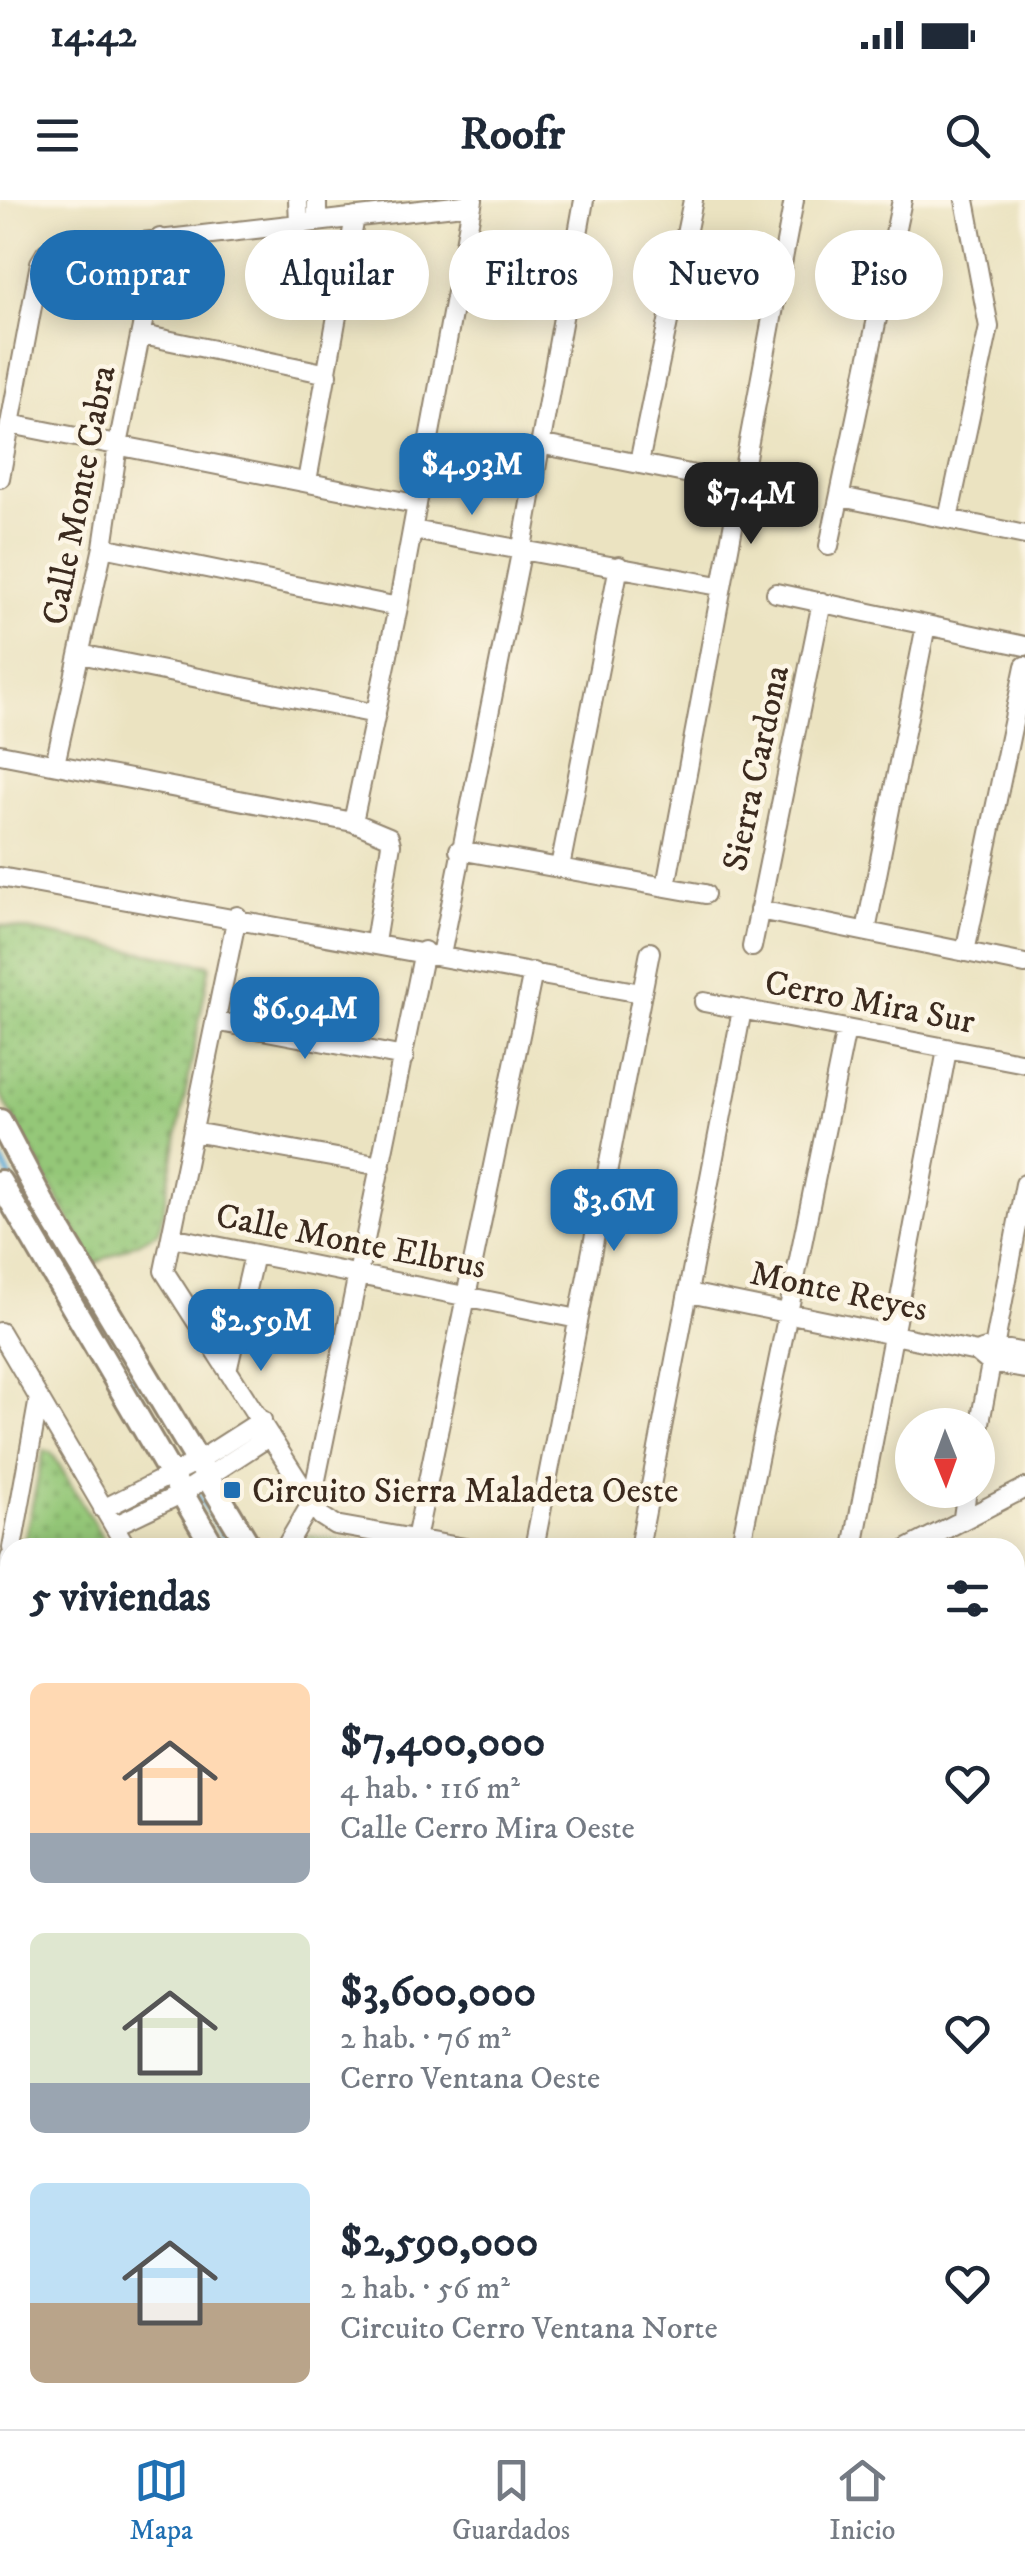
<!DOCTYPE html>
<html lang="es">
<head>
<meta charset="utf-8">
<style>
  body { margin:0; font-family:"IM FELL DW Pica",serif; background:#f2f2f3; color:#1f2937; height:100vh; display:flex; flex-direction:column; font-size:38px; white-space:nowrap }
  * { box-sizing:border-box; margin:0 }
  p { font-size:32px; color:#747a83 }
  .icon { flex:none; width:55px; height:55px; fill:none; stroke:currentColor; stroke-width:2; stroke-linecap:round; stroke-linejoin:round }
  .map { position:relative; flex:1; overflow:hidden }
  .side { position:absolute; left:0px; top:1338px; width:1025px; height:892px; display:flex; flex-direction:column; background:#fff; border-radius:30px 30px 0 0; box-shadow:0 5px 25px #0003 }
  .side>* { flex:none }
  .hud { position:absolute; left:30px; top:30px; width:965px; height:90px; display:flex; gap:20px }
  .needle { width:65px; rotate:179deg }
  .buttons { position:absolute; left:895px; top:1208px; display:grid; gap:20px }
  .buttons a { display:grid; place-items:center; width:100px; height:100px; border-radius:50%; background:#fff; box-shadow:0 5px 25px #0003; font-size:50px }
  .price { position:absolute; translate:-50% -85px; padding:0 22px; border-radius:20px; background:#1f6fb2; color:#fff; font-size:32px; line-height:65px; filter:drop-shadow(0 2px 5px #0008) }
  .price::after { content:''; position:absolute; left:50%; top:60px; width:30px; height:22px; margin-left:-15px; background:inherit; clip-path:polygon(0 0,100% 0,50% 100%) }
  .price.selected { background:#222; color:#fff }
  ul { padding:0; list-style:none }
  li { display:flex; align-items:center; gap:30px; height:250px; padding:0 30px }
  li span { display:grid; place-items:center; flex:none; width:280px; height:200px; border-radius:15px; color:#555 }
  li>.icon { margin-inline-start:auto }
  span .icon { width:120px; height:120px; fill:#fffc; stroke-width:1 }
  li b { font-size:42px }
  h2 { display:flex; justify-content:space-between; align-items:center; height:120px; padding:0 30px; font-size:42px }
  .pill { padding:0 35px; border-radius:45px; background:#fff; box-shadow:0 5px 25px #0003; font-size:35px; line-height:90px }
  .pill.selected { background:#1f6fb2; color:#fff }
  .status { display:flex; justify-content:space-between; align-items:center; height:70px; padding:0 50px; background:#fff; direction:ltr }
  .status svg { height:28px; fill:currentColor }
  header { display:flex; justify-content:space-between; align-items:center; height:130px; padding:0 30px; background:#fff; font-size:45px; font-weight:700 }
  .tabs { display:flex; justify-content:space-around; align-items:center; height:140px; border-top:2px solid #e0e1e3; background:#fff; font-size:28px; color:#747a83 }
  .tabs a { display:grid; justify-items:center; gap:5px }
  .tabs .selected { color:#1f6fb2 }
  .map>svg:first-child { display:block }
</style>
</head>
<body>
<div class="status"><b>14:42</b><svg viewBox="0 0 49 12"><path d="M0 12V9h3v3zM5 12V6h3v6zM10 12V3h3v9zM15 12V0h3v12zM26 1h20v11H26zM47 4h2v5h-2z"/></svg></div>
<header><svg class="icon" aria-label="menu" viewBox="0 0 24 24"><path d="M4 6h16M4 12h16M4 18h16"/></svg>Roofr<svg class="icon" aria-label="search" viewBox="0 0 24 24"><circle cx="10" cy="10" r="6"/><path d="M15 15l6 6"/></svg></header>
<div class="map">
<svg width="1025" height="2229" viewBox="0 0 1025 2229">
  <defs>
    <pattern id="park-dots" width="8" height="8" patternUnits="userSpaceOnUse" patternTransform="scale(2.5)"><rect width="8" height="8" fill="#94c778"/><path d="M2 2h.1M6 6h.1" fill="none" stroke="#7aa262" stroke-width="1.8" stroke-linecap="round"/></pattern>
  </defs>
  <rect width="100%" height="100%" fill="#fcf5e5"/>
  <filter id="ink" filterUnits="userSpaceOnUse"><feTurbulence type="fractalNoise" baseFrequency=".01" numOctaves="2"/><feDisplacementMap in="SourceGraphic" scale="20" xChannelSelector="R" yChannelSelector="G"/><feConvolveMatrix kernelMatrix="1 2 1 2 8 2 1 2 1" color-interpolation-filters="sRGB"/></filter>
  <filter id="wash" filterUnits="userSpaceOnUse"><feTurbulence type="fractalNoise" baseFrequency=".0048" numOctaves="4" result="noise"/><feDisplacementMap in="SourceGraphic" scale="40" xChannelSelector="R" yChannelSelector="G"/><feGaussianBlur stdDeviation="2.25" result="paint"/><feColorMatrix in="noise" values="0 0 0 0 0 0 0 0 0 0 0 0 0 0 0 0 0 1.4 0 .05"/><feComposite in="paint" operator="in"/></filter>
  <g filter="url(#wash)">
    <rect width="100%" height="100%" fill="#ebe3c1"/>
    <!-- green -->
    <path fill="#94c778" stroke="#68784b" stroke-width="2.5" d="M309,1335L386,1347H301Z"/>
    <!-- park -->
    <path fill="url(#park-dots)" stroke="#68784b" stroke-width="2.5" d="M0,725L210,765L159,1032L94,1064L0,893Z
      M44,1250L52,1253L108,1347H23Z"/>
    <g fill="none" stroke-linecap="round" stroke-linejoin="round">
      <!-- stream -->
      <path stroke="#5faed9" stroke-width="5" d="M0,958L15,986
        M67,1074L178,1259
        M195,1290L230,1348"/>
    </g>
  </g>
  <g filter="url(#ink)">
    <g fill="none" stroke-linecap="round" stroke-linejoin="round">
      <defs>
        <path id="street" d="M298,0L299,23
          M317,0V21
          M143,135L328,174
          M10,224L415,304
          M539,244L740,284
          M639,263L693,0
          M0,278L40,63L46,53L472,4
          M307,281L355,17
          M841,297L1025,335
          M948,319L989,127L965,0
          M413,330L719,386
          M829,346L902,0
          M103,347L398,407
          M776,393L1025,446
          M80,454L376,514
          M0,554L353,622L389,637L391,644L375,742
          M55,564L103,347L118,245L160,38
          M353,622L398,407L473,0
          M459,650L705,694
          M560,667L619,366
          M0,677L641,793
          M666,686L794,0
          M759,710L1025,764
          M237,716L164,1071L321,1316L335,1325L465,1348
          M866,731L926,425
          M752,747L822,402
          M965,752L1025,466
          M441,755L521,353L584,0
          M704,802L1025,863
          M215,821L404,857
          M193,932L381,966
          M171,1037L578,1119
          M689,1093L977,1152L990,1163L1025,1169
          M0,1132L127,1348
          M982,1150L993,1147L1025,1153
          M228,1167L254,1055
          M978,1233L1025,984
          M103,1309L198,1261L262,1220
          M963,1317L967,1290
          M114,1326L181,1294L270,1236
          M416,1339L533,772
          M12,1348L39,1198
          M285,1348L311,1304L424,751
          M534,1348L650,752
          M639,1348L742,810
          M740,1348L846,829
          M853,1348L947,850
          M909,1348L1025,1288
          M0,1413L10,1358
          M0,1439L10,1441
          M0,1560L10,1562
          M1015,1691L1025,1685
          M1015,1711L1025,1727
          M1015,1916L1025,1933
          M1015,2032L1025,2026
          M0,2048L10,1994
          M0,2105L10,2106
          M1015,2118L1025,2136
          M1015,2184L1025,2185"/>
        <path id="secondary" d="M0,921L43,1003L250,1348
          M0,982L214,1348
          M0,2177L10,2178
          M0,2218L10,2219
          M31,2220L161,2229
          M545,2220L658,2229
          M733,2220L738,2229
          M771,2220L776,2229
          M223,2229L224,2220"/>
      </defs>
      <!-- street casing -->
      <use href="#street" stroke="#938670" stroke-width="22"/>
      <!-- secondary casing -->
      <use href="#secondary" stroke="#938670" stroke-width="28"/>
      <!-- street -->
      <use href="#street" stroke="#fff" stroke-width="18"/>
      <!-- secondary -->
      <use href="#secondary" stroke="#fff" stroke-width="22"/>
    </g>
  </g>
  <!-- markers -->
  <rect fill="#1f6fb2" stroke="#fcf5e5" stroke-width="4" x="222" y="1280" width="20" height="20" rx="5"/>
  <g text-anchor="middle" stroke-width="9" stroke-linejoin="round" paint-order="stroke">
    <!-- street labels -->
    <g font-size="35" fill="#3b2a1e" stroke="#fcf5e5">
      <text transform="translate(78 295) rotate(-79)" y="12">Calle Monte Cabra</text>
      <text transform="translate(755 568) rotate(-78)" y="12">Sierra Cardona</text>
      <text transform="translate(870 801) rotate(11)" y="12">Cerro Mira Sur</text>
      <text transform="translate(351 1040) rotate(11)" y="12">Calle Monte Elbrus</text>
      <text transform="translate(839 1090) rotate(12)" y="12">Monte Reyes</text>
    </g>
    <!-- poi labels -->
    <g font-size="35" fill="#3b2a1e" stroke="#fcf5e5" text-anchor="start">
      <text x="252" y="1302">Circuito Sierra Maladeta Oeste</text>
    </g>
  </g>
</svg>
<div class="buttons">
<a><svg class="needle" viewBox="-14 -14 28 28"><path d="M0-13l5 13h-10z" fill="#e53935"/><path d="M0 13l5-13h-10z" fill="#747a83"/></svg></a>
</div>
<b class="price" style="left:472px;top:318px">$4.93M</b>
<b class="price selected" style="left:751px;top:347px">$7.4M</b>
<b class="price" style="left:305px;top:862px">$6.94M</b>
<b class="price" style="left:614px;top:1054px">$3.6M</b>
<b class="price" style="left:261px;top:1174px">$2.59M</b>
<div class="hud">
<a class="pill selected">Comprar</a>
<a class="pill">Alquilar</a>
<a class="pill">Filtros</a>
<a class="pill">Nuevo</a>
<a class="pill">Piso</a>
</div>
<section class="side">
<h2>5 viviendas<svg class="icon" aria-label="filters" viewBox="0 0 24 24"><path d="M4 7h16M4 17h16"/><circle cx="9" cy="7" r="2"/><circle cx="15" cy="17" r="2"/></svg></h2>
<ul>
<li><span style="background:linear-gradient(#ffd9b3 75%,#9aa5b1 0)"><svg class="icon" aria-label="home" viewBox="0 0 24 24"><path d="M3 11l9-7 9 7M6 9v11h12V9"/></svg></span><div><b>$7,400,000</b><p>4 hab. · 116 m²</p><p>Calle Cerro Mira Oeste</p></div><svg class="icon" aria-label="heart" viewBox="0 0 24 24"><path d="M12 20l-8-8c-3-5 5-10 8-4 3-6 11-1 8 4z"/></svg></li>
<li><span style="background:linear-gradient(#dfe7d0 75%,#9aa5b1 0)"><svg class="icon" aria-label="home" viewBox="0 0 24 24"><path d="M3 11l9-7 9 7M6 9v11h12V9"/></svg></span><div><b>$3,600,000</b><p>2 hab. · 76 m²</p><p>Cerro Ventana Oeste</p></div><svg class="icon" aria-label="heart" viewBox="0 0 24 24"><path d="M12 20l-8-8c-3-5 5-10 8-4 3-6 11-1 8 4z"/></svg></li>
<li><span style="background:linear-gradient(#bfe0f5 60%,#b9a48a 0)"><svg class="icon" aria-label="home" viewBox="0 0 24 24"><path d="M3 11l9-7 9 7M6 9v11h12V9"/></svg></span><div><b>$2,590,000</b><p>2 hab. · 56 m²</p><p>Circuito Cerro Ventana Norte</p></div><svg class="icon" aria-label="heart" viewBox="0 0 24 24"><path d="M12 20l-8-8c-3-5 5-10 8-4 3-6 11-1 8 4z"/></svg></li>
</ul>
</section>
</div>
<nav class="tabs">
<a class="selected"><svg class="icon" aria-label="map" viewBox="0 0 24 24"><path d="M3 6l6-2 6 2 6-2v14l-6 2-6-2-6 2zM9 4v14M15 6v14"/></svg>Mapa</a>
<a><svg class="icon" aria-label="saved" viewBox="0 0 24 24"><path d="M7 4h10v16l-5-4-5 4z"/></svg>Guardados</a>
<a><svg class="icon" aria-label="home" viewBox="0 0 24 24"><path d="M3 11l9-7 9 7M6 9v11h12V9"/></svg>Inicio</a>
</nav>
</body>
</html>
